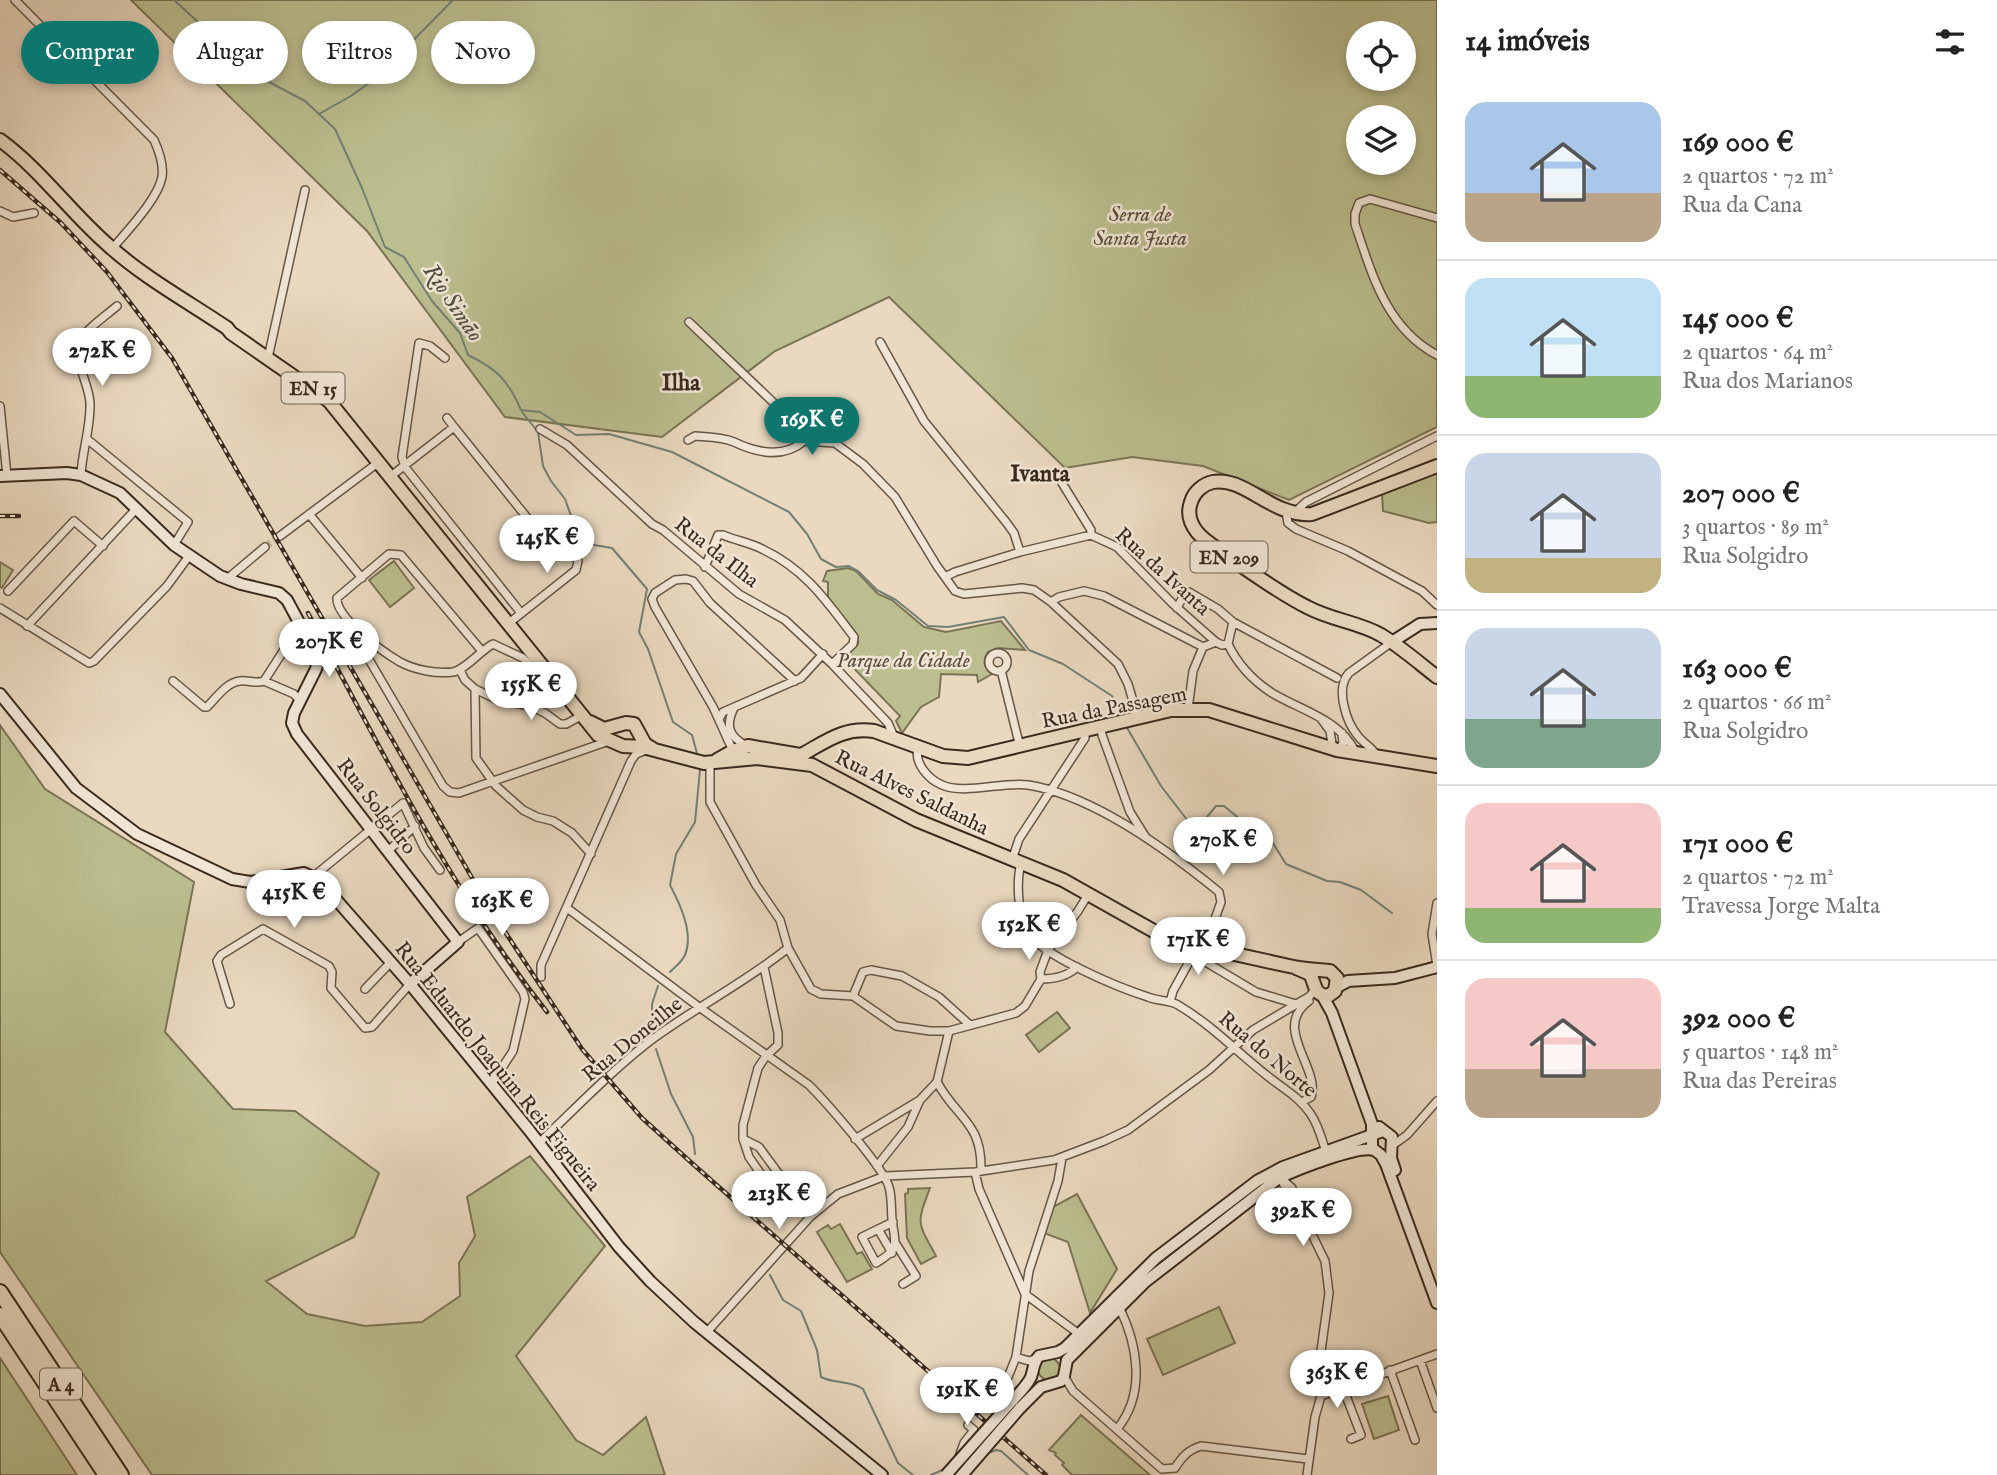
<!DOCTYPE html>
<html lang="pt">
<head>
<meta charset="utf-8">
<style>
  body { margin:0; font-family:"IM FELL English",serif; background:#f6f6f6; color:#222; height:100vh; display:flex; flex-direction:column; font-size:26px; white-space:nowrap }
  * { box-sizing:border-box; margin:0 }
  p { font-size:23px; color:#767676 }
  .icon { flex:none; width:38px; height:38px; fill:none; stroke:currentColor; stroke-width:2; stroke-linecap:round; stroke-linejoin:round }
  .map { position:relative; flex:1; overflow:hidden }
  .drawer { display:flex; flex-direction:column; background:#fff; width:560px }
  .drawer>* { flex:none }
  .banner { position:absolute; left:21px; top:21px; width:665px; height:63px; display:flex; gap:14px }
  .tools { position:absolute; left:1346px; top:21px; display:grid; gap:14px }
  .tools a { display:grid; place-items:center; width:70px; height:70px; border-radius:50%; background:#fff; box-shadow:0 4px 10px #0003; font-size:35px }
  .price { position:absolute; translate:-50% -60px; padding:0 16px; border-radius:24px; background:#fff; color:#222; font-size:23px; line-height:46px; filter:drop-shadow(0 2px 4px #0008) }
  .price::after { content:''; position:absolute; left:50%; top:42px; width:21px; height:16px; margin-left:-10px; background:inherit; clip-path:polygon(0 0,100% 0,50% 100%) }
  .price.current { background:#0f766e; color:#fff }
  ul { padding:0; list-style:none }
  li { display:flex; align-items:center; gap:21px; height:175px; padding:0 28px }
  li+li { border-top:2px solid #e0e0e0 }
  li span { display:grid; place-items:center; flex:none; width:196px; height:140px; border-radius:21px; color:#555 }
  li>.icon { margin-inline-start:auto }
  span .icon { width:84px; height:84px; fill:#fffc; stroke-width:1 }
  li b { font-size:30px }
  h2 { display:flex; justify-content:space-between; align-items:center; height:84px; padding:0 28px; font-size:30px }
  .chip { padding:0 24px; border-radius:32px; background:#fff; box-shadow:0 4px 10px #0003; font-size:24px; line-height:63px }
  .chip.current { background:#0f766e; color:#fff }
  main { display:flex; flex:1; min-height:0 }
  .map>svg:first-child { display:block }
</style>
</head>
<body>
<main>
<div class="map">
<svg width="1437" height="1475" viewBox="0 0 1437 1475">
  <rect width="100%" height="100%" fill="#ead9c0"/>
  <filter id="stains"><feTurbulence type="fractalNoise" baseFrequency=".00286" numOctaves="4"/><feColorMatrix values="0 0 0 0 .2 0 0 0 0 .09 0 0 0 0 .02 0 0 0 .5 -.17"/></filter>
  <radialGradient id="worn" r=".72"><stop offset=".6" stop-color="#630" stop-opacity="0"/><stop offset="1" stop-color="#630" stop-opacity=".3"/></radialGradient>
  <!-- green -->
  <path fill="#bbbe8f" stroke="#7a7456" stroke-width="2" fill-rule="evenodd" d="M131,0H1437V427L1289,500L1203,466L1132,457L1065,468L889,297L775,351L662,437L505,417L367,231ZM1358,33H1404V79H1358ZM1358,117H1404V163H1358Z
    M1437,470V522L1429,523L1383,511L1382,493Z
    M394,561L414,588L390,607L369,580Z
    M0,562L13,570L2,588L0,587Z
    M848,568L856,571L878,594L892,600L924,627L946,632L1001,621L1025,650L998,648L988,652C982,660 984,668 992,674L978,682L977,675L941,674L939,697L921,707L902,733L896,721L900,716L844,658L858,644V637L828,597V582L823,581L827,571Z
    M0,725L45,789L194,882L165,1032L233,1109L295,1111L379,1173L354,1237L266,1281L307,1314L365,1326L422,1322L460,1296L459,1263L475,1236L467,1197L530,1156L605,1246L516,1356L576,1440L603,1455L646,1417L665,1475H152L0,1252Z
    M1057,1012L1070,1028L1039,1052L1026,1035Z
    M930,1188C916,1225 917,1221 936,1256L921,1264L907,1238L905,1194L908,1193V1189Z
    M1077,1194L1117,1269L1090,1313L1068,1242L1044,1233L1053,1207Z
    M840,1224L857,1254L862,1252L872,1269L847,1282L817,1232L828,1225L831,1229Z
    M1219,1307L1235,1343L1163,1375L1147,1339Z
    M1038 1369a11 11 0 1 1 22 0a11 11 0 1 1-22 0Z
    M0,1358L77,1475H0Z
    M1388,1396L1399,1430L1374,1439L1362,1404Z
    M1081,1415L1150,1475H1072L1062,1465L1064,1463L1055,1455L1056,1453L1049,1450Z"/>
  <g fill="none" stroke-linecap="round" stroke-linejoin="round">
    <!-- stream -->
    <path stroke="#728075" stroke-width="2" d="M174,0L209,32L269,82L305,101L335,129L362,188L385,247L404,257L432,301L460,333L468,355C497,369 508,380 521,410L540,412L576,435L609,434L672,452L789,512L807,534L821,559L836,567L849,566L858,571L877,590L896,600L928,626L948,627L1004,617L1029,650L1063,664L1112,696L1121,715
      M319,114L351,96L376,78L453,0
      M522,412L538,432L543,466L551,481L565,499L579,538L582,543L612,548L647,589L639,632L648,649L673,722L692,735L698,757
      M1126,726L1161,786L1188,821L1203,822L1216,806H1224L1241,820L1271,840L1286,864L1327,881L1340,882L1361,890L1392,913
      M670,972C675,967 682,962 685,955C694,933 680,904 670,885L676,854L695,822L700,770
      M653,1030L652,1004L658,986
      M656,1049L671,1094L693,1137L695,1154
      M749,1192L770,1204L778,1225
      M770,1275L783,1300L801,1311L817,1350L821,1377C834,1384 850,1380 863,1389L898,1463L913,1475
      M986,1454L996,1450L1001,1451L1028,1475
      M931,1475L945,1469"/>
    <!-- street-tunnel -->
    <path stroke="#c7b69f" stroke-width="7" stroke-dasharray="7 3.5" stroke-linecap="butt" d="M265,547L280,536"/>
    <defs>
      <path id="street" d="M15,0L154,140C159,151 164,164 162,177C158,199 127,231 112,249
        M0,211L13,217L34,213
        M1437,218L1370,199L1359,203L1355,214V224C1372,274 1386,328 1437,355
        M689,322L775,404L804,441L835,443L863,464L895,497L937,566L955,591L964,594L1022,588L1034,590L1051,602L1118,664L1128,684L1138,718
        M880,342L924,421L1006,522L1014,533L1020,552
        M268,358L305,190
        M445,358L430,346L419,343L402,457L405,467L521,613
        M0,406L7,476
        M447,418L454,427
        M540,429L567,445L652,524L663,530L739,594L785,620L832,664L888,723L894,737
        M87,439L188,522L174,545
        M688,440L695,436C707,437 723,437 734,442C757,453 783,459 804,441
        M81,475C82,451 91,427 90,403C89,382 72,361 81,339C85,330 108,314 117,306
        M391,476L454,427L537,530L543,526H550L578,561L576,570L509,623
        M1062,483L1091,530V535
        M1286,512L1288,523L1296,529L1348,551L1422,591L1437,605
        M1294,513L1306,502L1437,436
        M309,514L362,578
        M280,536L379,462
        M705,567L718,535H723C737,541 752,543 764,550C806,570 827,602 854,637L853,644L832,664
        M945,577L955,572L1020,552L1091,535L1117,547L1173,604L1216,642L1222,645L1228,644
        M227,579L265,547
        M8,591L74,521L103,546
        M1051,602L1059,597L1084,591L1104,596L1203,647
        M0,608L89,663L94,661L167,586L189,556
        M1177,608L1184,595L1189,592L1218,609L1233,622L1337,678
        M347,622L443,786L450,792L459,793L609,741
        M27,626L137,508
        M1228,644C1238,665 1252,680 1272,693C1302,711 1340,719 1356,753
        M1228,644L1233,622
        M481,650L401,555L389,554L337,598C336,618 383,652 400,662C415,670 436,674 453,672C465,670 480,651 493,644L523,658L534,668H543
        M989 662a9 9 0 1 1 18 0a9 9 0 1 1-18 0Z
        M460,670L465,680L475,689L476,758L496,786L523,810L537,817L553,821L572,833L591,854
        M1001,670L1020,747
        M173,681L204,707H207C216,698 227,682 240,681C249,680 255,684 264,681L294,694L300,701
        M264,681L300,625
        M475,689L498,700L530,706L545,713L560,724H566L583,715
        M734,708C725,726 729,737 747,746
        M1188,709L1193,671L1203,647L1216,642
        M719,719L723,712L801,678L823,654
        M1322,720L1330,731L1332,744L1337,750L1343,744L1342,733
        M1101,726L1102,735L1130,812L1145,836
        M918,748C914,763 928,779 942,785C964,795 1005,781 1028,785C1092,795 1169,851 1219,892L1221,902L1205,947
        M733,751L713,707L655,607L652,599L655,593L675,580L686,579L693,581L710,603L795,681
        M1377,756C1372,747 1364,744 1358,736C1346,722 1335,688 1349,673L1392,642
        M710,763V802L756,885L780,920L788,948L811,989L821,994L853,996L896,1026L930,1031H949
        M388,851L415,826
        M1012,860L1019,839L1085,738V730
        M1021,863C1016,882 1018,914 1027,931C1041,956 1120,988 1148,997C1157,1001 1170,1000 1178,1005C1212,1025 1239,1054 1270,1078C1284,1089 1300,1098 1310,1113C1318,1124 1322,1139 1326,1152
        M314,876L403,803L424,848L440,870
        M1437,903L1432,934L1437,966
        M567,908L699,1007L809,1085C825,1101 884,1168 889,1187C892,1197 891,1208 892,1219C895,1245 901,1248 876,1263L862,1237L893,1222
        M458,942L478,928L523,992L525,999L513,1051L492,1083
        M1194,955L1256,992L1296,1004
        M764,967L778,1033V1045L766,1056L758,1068L743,1125V1139L749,1157L781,1203L792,1205L800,1203
        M541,977V965L631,761L636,754L646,750
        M1041,979C1054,979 1067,977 1077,967
        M365,989L391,962
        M853,996L863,972L871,970L902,976L939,997L970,1025
        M1170,1002L1173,991L1194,953
        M230,1004L217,961L221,955L263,929L329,966L332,972L331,988L365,1028L372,1027L410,984
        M937,1082C957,1119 982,1122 981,1170
        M1302,1102L1311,1097C1321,1068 1271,1028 1309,1001
        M743,1139L759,1147L800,1203L811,1216
        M855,1139L920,1100
        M539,1143C575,1109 615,1067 654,1038C698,1006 746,982 788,948
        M1393,1145L1407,1135L1437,1101
        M877,1166L908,1127L920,1100L937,1082L949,1031L1016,1013L1025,1006L1041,979L1040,972L1048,950L1078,911L1089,893
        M975,1172L979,1189L1025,1294L1079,1334
        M1281,1178L1292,1188L1295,1200L1325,1261L1329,1293L1317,1380L1321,1396L1315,1417L1307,1475
        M1281,1178L1287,1192L1294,1199
        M878,1229L892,1253
        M896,1244L916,1276L903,1284
        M707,1332L811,1216L838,1194L885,1176L975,1172L1054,1160L1104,1141L1128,1130L1209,1070L1253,1030L1310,996L1315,989
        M1016,1357L1029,1361L1035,1359
        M1420,1360L1437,1408
        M1390,1370L1415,1440
        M1064,1376L1073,1391L1162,1469L1175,1468C1182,1457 1188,1450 1201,1446L1308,1459
        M1343,1388L1361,1435L1351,1439
        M1321,1396L1437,1354
        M989,1404L1008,1377L1016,1357L1029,1271L1058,1181L1062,1158
        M1117,1429C1146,1394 1138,1345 1119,1307
        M959,1457L964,1443L974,1430L968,1425"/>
      <path id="secondary" d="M0,476L67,473L81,475L120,493L174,545L220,576L241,584L279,593L287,600L315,652L318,661L316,669L294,713L292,723L297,734L458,942L410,984
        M1392,642L1420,624L1437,623
        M0,694L76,788L137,834L232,879L250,882L304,873L319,880L410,984L529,1130L619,1247L650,1281L694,1322L882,1475
        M1337,987L1348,981L1395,978L1437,967
        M1322,995L1332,1013L1372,1124V1148L1381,1155L1386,1164L1437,1303
        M1379,1127L1392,1137L1391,1158L1395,1170
        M1012,1401C1018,1394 1027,1386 1031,1377C1034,1369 1033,1363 1039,1356L1058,1352L1065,1348L1156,1258L1257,1181L1283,1167L1383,1131
        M1020,1408L1041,1387L1061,1381L1064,1376L1067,1360L1145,1282L1279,1178C1296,1170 1358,1145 1374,1150"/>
      <path id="primary" d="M0,140C41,170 70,212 108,245C143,277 187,301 227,328L231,333L329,401L598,735L623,746L643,747L704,763L757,758L812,765L916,820L1063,880L1159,934L1194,945L1289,966C1303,969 1316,970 1330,971L1337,978L1335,991L1328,996C1313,995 1316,984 1310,974L1296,968
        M1437,466L1312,514C1271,517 1245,476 1213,482C1203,484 1194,492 1191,502C1187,513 1190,523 1197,532C1204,541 1217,548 1226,555C1252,573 1279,593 1307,607C1331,620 1358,622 1381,635C1401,647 1419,663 1437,677
        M590,722L604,729L626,723L634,724L645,744L653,749
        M803,754C828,740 845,727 874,731L943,756L968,758L1171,710H1209L1337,750L1437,766
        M717,760L733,751L748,746L800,755"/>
      <path id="highway" d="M0,1292L121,1475
        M0,1315L106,1475"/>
    </defs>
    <!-- street casing -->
    <use href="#street" stroke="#655646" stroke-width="10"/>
    <!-- secondary casing -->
    <use href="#secondary" stroke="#392a1d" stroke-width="14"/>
    <!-- primary casing -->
    <use href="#primary" stroke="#392a1d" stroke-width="16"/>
    <!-- highway casing -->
    <use href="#highway" stroke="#392a1d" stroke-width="18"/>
    <!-- street -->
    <use href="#street" stroke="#f1e6d6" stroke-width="7"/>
    <!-- secondary -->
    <use href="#secondary" stroke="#f1e6d6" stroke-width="10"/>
    <!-- primary -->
    <use href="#primary" stroke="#ead9c0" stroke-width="12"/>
    <!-- highway -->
    <use href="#highway" stroke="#ead9c0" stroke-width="14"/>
    <defs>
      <path id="rail" d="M0,170L61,223L107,272L172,358L490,909L582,1049L642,1118L694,1165L1046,1475
        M0,516H19
        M308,613C381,750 451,890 547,1012"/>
    </defs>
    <!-- rail casing -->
    <use href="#rail" stroke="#392a1d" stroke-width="4.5"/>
    <!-- rail -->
    <use href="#rail" stroke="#f1e6d6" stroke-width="2" stroke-dasharray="5" stroke-linecap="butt"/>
    <defs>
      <path id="secondary-bridge" d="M946,1475L1012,1401
        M962,1475L1020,1408"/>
    </defs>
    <!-- secondary-bridge casing -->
    <use href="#secondary-bridge" stroke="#392a1d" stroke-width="14" stroke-linecap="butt"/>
    <!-- secondary-bridge -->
    <use href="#secondary-bridge" stroke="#f1e6d6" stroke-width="10"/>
  </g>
  <g text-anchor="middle" stroke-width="5" stroke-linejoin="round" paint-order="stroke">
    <!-- shield labels -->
    <g fill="#f1e6d6" stroke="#706254" stroke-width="2">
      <rect x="281.5" y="372.5" width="63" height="31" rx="5"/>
      <rect x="1190.5" y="541.5" width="77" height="31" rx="5"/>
      <rect x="40" y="1368.5" width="42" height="31" rx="5"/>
    </g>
    <g font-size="19" font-weight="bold" fill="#392a1d">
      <text x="313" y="395">EN 15</text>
      <text x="1229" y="564">EN 209</text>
      <text x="61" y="1391">A 4</text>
    </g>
    <!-- park labels -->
    <g font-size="21" font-style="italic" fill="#5a4f3a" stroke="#f1e6d6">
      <text x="1140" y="221">Serra de<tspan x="1140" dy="24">Santa Justa</tspan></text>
      <text x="903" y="667">Parque da Cidade</text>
    </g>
    <!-- street labels -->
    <g font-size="21" fill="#392a1d" stroke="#f1e6d6">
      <text transform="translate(717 552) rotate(38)" y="7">Rua da Ilha</text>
      <text transform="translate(1163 571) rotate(42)" y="7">Rua da Ivanta</text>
      <text transform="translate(1114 707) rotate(-11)" y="7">Rua da Passagem</text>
      <text transform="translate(912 792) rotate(26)" y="7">Rua Alves Saldanha</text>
      <text transform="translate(377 806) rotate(52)" y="7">Rua Solgidro</text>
      <text transform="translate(632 1039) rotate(-39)" y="7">Rua Doneilhe</text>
      <text transform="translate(1268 1054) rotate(40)" y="7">Rua do Norte</text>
      <text transform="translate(498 1066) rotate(51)" y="7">Rua Eduardo Joaquim Reis Figueira</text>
    </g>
    <!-- water labels -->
    <g font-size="23" font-style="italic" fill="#514e42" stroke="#f1e6d6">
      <text transform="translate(454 302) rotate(56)" y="8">Rio Simão</text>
    </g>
    <!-- neighbourhood labels -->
    <g font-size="23" font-weight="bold" fill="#392a1d" stroke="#f1e6d6">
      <text x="681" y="390">Ilha</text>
      <text x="1040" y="481">Ivanta</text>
    </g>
  </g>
  <rect width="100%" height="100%" filter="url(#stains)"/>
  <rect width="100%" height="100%" fill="url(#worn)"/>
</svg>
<div class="tools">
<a><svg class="icon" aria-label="locate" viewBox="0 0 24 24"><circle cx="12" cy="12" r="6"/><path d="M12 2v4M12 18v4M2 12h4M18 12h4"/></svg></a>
<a><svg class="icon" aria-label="layers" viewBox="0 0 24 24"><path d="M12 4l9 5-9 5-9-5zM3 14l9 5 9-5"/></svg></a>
</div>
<b class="price" style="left:102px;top:388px">272K €</b>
<b class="price current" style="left:812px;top:457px">169K €</b>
<b class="price" style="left:547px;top:575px">145K €</b>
<b class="price" style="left:329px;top:679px">207K €</b>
<b class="price" style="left:531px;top:722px">155K €</b>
<b class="price" style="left:1223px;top:877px">270K €</b>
<b class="price" style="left:294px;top:930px">415K €</b>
<b class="price" style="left:502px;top:938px">163K €</b>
<b class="price" style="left:1029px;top:962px">152K €</b>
<b class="price" style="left:1198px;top:977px">171K €</b>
<b class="price" style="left:779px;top:1231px">213K €</b>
<b class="price" style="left:1303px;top:1248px">392K €</b>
<b class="price" style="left:1337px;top:1410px">363K €</b>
<b class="price" style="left:967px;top:1427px">191K €</b>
<div class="banner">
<a class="chip current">Comprar</a>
<a class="chip">Alugar</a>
<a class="chip">Filtros</a>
<a class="chip">Novo</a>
</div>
</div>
<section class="drawer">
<h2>14 imóveis<svg class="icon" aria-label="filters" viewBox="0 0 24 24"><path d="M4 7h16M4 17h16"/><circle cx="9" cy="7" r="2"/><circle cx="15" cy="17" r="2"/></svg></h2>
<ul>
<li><span style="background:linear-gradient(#a9c7e8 65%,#b9a48a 0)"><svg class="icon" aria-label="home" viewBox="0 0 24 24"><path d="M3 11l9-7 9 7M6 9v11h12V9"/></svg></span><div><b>169 000 €</b><p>2 quartos · 72 m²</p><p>Rua da Cana</p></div></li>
<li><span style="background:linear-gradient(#bfe0f5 70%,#8fb573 0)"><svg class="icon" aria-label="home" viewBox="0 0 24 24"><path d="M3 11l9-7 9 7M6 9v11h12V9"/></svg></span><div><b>145 000 €</b><p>2 quartos · 64 m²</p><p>Rua dos Marianos</p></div></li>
<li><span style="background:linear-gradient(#c9d6e8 75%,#c2b280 0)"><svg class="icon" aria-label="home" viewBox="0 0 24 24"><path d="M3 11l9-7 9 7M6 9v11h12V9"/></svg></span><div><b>207 000 €</b><p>3 quartos · 89 m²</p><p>Rua Solgidro</p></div></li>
<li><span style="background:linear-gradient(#c9d6e8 65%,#7fa58c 0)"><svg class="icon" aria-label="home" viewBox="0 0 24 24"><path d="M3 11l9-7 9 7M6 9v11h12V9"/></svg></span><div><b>163 000 €</b><p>2 quartos · 66 m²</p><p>Rua Solgidro</p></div></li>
<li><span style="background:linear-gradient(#f6c9c9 75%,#8fb573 0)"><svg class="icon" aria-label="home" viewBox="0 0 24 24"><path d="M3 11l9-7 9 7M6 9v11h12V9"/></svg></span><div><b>171 000 €</b><p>2 quartos · 72 m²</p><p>Travessa Jorge Malta</p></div></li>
<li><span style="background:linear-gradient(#f6c9c9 65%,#b9a48a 0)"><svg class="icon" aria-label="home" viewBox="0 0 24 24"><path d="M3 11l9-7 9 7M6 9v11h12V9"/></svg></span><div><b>392 000 €</b><p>5 quartos · 148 m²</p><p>Rua das Pereiras</p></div></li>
</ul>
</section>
</main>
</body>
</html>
